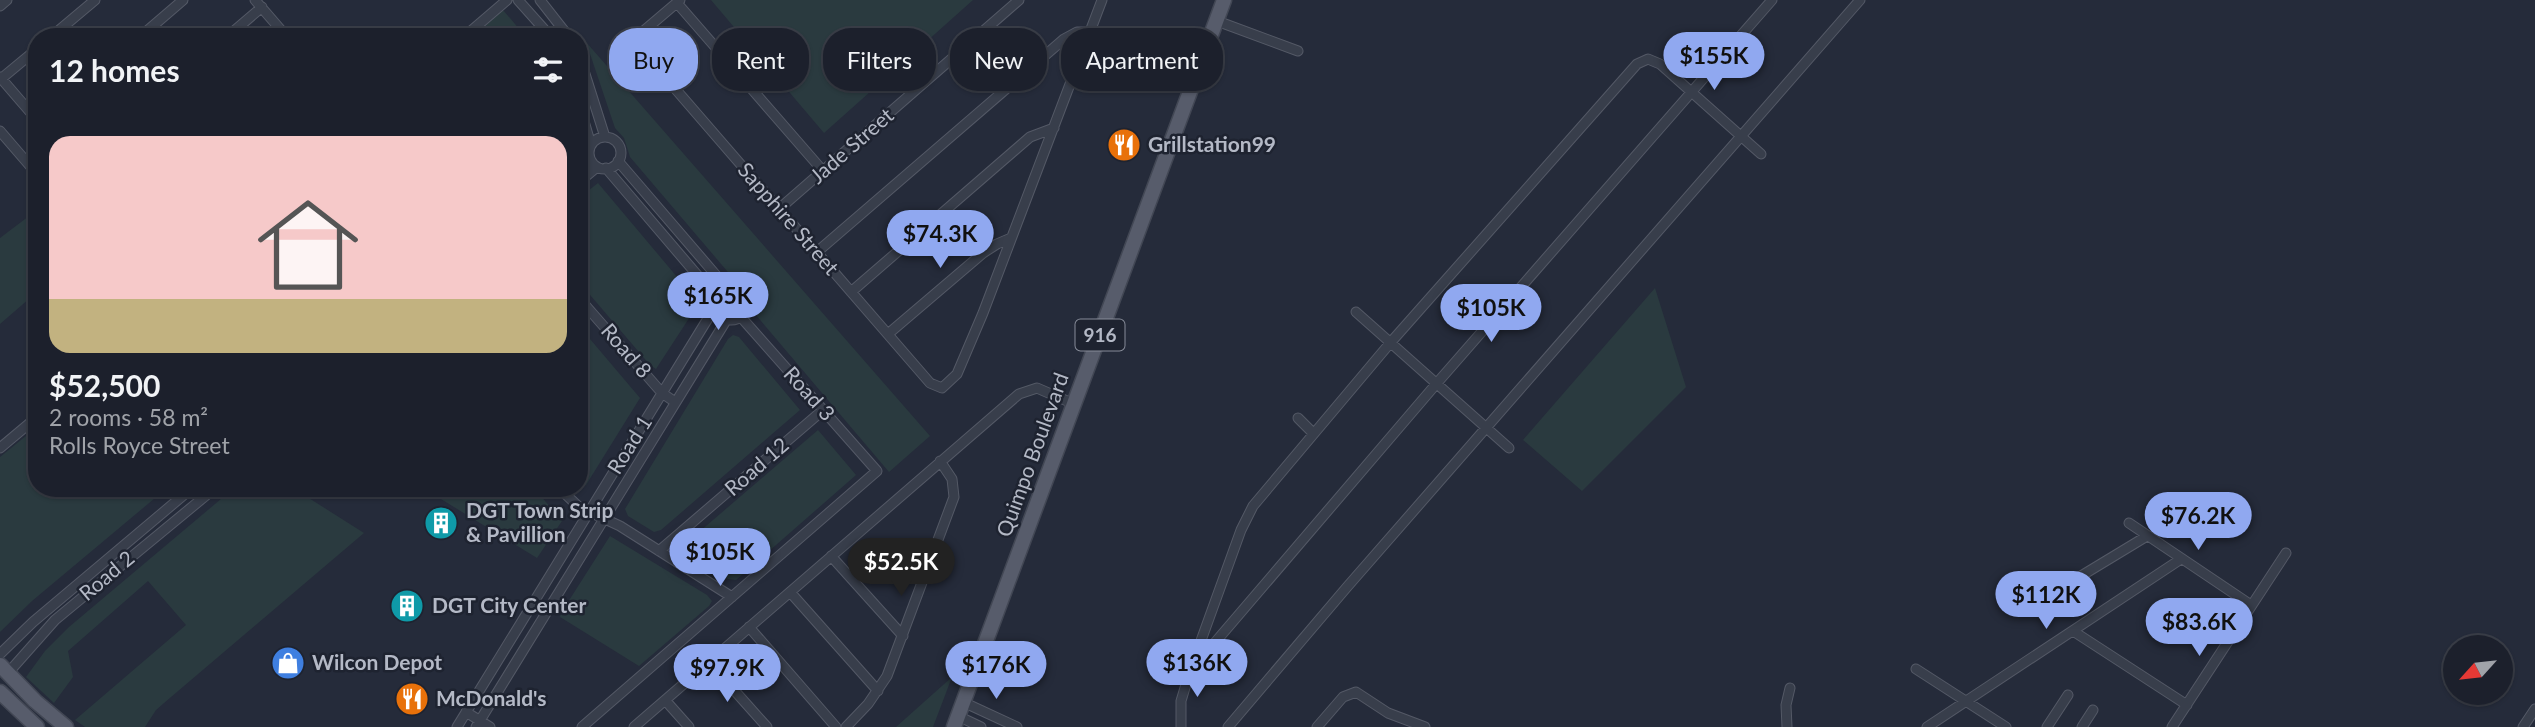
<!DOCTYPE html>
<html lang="en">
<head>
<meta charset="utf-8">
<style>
  body { margin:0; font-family:Lato,sans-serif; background:#292d38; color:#f1f3f6; height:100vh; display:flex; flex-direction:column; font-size:26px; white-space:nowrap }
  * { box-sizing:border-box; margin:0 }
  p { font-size:23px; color:#a0a3a9 }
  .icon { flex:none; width:38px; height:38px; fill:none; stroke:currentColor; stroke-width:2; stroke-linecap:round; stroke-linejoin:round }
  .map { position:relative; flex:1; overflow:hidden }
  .panel { position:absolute; left:28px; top:28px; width:560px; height:469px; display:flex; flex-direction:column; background:#1c202c; border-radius:28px; box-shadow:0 2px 5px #0004,0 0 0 2px #3a3e48 }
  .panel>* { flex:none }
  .hud { position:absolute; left:609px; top:28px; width:665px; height:63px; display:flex; gap:14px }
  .needle { width:46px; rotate:243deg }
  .fabs { position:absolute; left:2443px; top:635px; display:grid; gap:14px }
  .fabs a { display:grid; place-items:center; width:70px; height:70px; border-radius:50%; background:#1c202c; box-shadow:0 2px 5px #0004,0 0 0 2px #3a3e48; font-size:35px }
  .price { position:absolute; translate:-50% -60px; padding:0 16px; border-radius:24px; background:#90a8f0; color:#111; font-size:23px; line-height:46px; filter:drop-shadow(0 2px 4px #0008) }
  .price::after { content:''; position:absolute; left:50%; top:42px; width:21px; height:16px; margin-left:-10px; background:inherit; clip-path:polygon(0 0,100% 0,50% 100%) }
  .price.active { background:#222; color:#fff }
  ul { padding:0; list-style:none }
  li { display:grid; align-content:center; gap:14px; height:371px; padding:0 21px }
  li+li { border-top:2px solid #3a3e48 }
  li span { display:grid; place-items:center; height:217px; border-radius:21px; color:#555 }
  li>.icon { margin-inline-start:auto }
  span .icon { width:126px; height:126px; fill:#fffc; stroke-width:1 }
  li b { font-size:30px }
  h2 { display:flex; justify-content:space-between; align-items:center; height:84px; padding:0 21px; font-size:30px }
  .chip { padding:0 24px; border-radius:28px; background:#1c202c; box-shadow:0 2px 5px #0004,0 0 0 2px #3a3e48; font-size:24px; line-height:63px }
  .chip.active { background:#90a8f0; color:#111 }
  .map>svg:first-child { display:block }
</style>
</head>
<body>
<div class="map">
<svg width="2535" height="727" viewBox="0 0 2535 727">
  <rect width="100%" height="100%" fill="#252b3a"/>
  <!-- green -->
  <path fill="#2a3a3f" d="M711,0H973L824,133Z
    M503,10L526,37H473Z
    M586,42L930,436L889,472L755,314C757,296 749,284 733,278L630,157L624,138L615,128Z
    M598,183L699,303L656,369L650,365L579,282V198Z
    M37,210V292L0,324V238Z
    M1655,288L1686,387L1582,491L1523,440Z
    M579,326L640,398L586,485L581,487Z
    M733,335L739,337L800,410L661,530L654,532L628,516L625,509L728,339Z
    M37,427V488H167L32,601L0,632V457Z
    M818,430L856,475L736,580L728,579L683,550L685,544Z
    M234,488H293L364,533L164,703L156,710L145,727H85L75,720L186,625L148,581L68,651L73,677L54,703L26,677L45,651L69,627Z
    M423,488H534L562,521L537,558Z
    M610,536L707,595L712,601L709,606L639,666L560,617L561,613Z
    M952,677L933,727H896Z"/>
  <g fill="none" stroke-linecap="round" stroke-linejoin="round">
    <defs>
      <path id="street" d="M255,0L287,37
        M518,0L551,37
        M540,0L569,37
        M680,0L633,40L930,383L942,388L957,374L983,313L1102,0
        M677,3L823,171
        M0,6L7,0
        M1217,21L1298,51
        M51,37L95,0
        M140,37L183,0
        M227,37L262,7
        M464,37L507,0
        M579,55L605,137
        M0,77L37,120
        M2,78L37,49
        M579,104L591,145
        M0,131L37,174
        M589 153a16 16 0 1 1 32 0a16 16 0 1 1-32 0Z
        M618,161L727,288
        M579,163L589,155
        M606,168L716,297
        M579,182L597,167
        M779,209L1019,0
        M817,252L1064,39L1077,32H1090
        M715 304a16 16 0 1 1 32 0a16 16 0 1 1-32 0Z
        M851,292L1030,137L1054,128
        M579,298L662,393L675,402
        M1356,312L1509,448
        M888,334L983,253L997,244L1011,238
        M1298,418L1313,433
        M0,448L37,417
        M559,488L579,507L620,526L732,597
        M2129,523L2251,605
        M659,551L823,410
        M831,556L903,636
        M2076,579L2147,536
        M790,592L878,691
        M749,627L836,727
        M2073,631L2187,705
        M0,654L33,622L192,488
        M709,662L767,727
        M1194,667L1437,383L1772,0
        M1916,669L2006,727
        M8,673L55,620L215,488
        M665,700L689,727
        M963,702L1017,727
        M466,712L490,727
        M958,716L981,727
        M457,727L715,307
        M476,727L727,319
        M582,727L877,471L740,316
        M634,727L1019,394L1037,388L1074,404
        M846,727L868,704L887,676L954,497L952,479L940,461
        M1181,727V701L1190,671L1241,530L1253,506L1391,342L1637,64L1648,59L1660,64L1761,154
        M1228,727L1347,587L1860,0
        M1317,727L1343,697L1356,692L1388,713L1425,727
        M1787,727L1786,705L1790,688
        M1927,727L2181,559
        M2047,727L2068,695
        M2082,727L2093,710
        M2172,727L2286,553
        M2523,727L2535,709"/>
      <path id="primary" d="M0,665L35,701L66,727
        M0,692L37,727
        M954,727L1224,0"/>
    </defs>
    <!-- street casing -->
    <use href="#street" stroke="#545966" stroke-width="11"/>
    <!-- primary casing -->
    <use href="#primary" stroke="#424754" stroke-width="17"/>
    <!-- street -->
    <use href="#street" stroke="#383e4b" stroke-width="9"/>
    <!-- primary -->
    <use href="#primary" stroke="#575c6b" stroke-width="14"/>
  </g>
  <!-- icons -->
  <defs>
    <symbol id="restaurant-disc" viewBox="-11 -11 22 22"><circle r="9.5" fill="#e8710a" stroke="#1e2330"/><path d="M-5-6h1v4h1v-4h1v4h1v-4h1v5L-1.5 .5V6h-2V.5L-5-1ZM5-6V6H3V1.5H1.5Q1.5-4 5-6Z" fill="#fff"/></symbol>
    <symbol id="building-disc" viewBox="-11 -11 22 22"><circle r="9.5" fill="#0f9aa8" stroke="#1e2330"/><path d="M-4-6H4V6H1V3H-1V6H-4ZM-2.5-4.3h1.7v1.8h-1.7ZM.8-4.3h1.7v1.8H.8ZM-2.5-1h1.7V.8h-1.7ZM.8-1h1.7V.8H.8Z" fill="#fff"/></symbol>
    <symbol id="shop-disc" viewBox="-11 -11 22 22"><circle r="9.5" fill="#3f7fe0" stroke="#1e2330"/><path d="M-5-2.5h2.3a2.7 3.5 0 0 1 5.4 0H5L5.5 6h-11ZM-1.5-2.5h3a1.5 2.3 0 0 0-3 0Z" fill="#fff"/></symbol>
  </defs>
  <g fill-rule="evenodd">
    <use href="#restaurant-disc" x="1105" y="126" width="38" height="38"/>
    <use href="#building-disc" x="422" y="504" width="38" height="38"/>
    <use href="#building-disc" x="388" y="587" width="38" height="38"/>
    <use href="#shop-disc" x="269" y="644" width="38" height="38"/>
    <use href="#restaurant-disc" x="393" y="680" width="38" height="38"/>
  </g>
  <g text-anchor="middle" stroke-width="5" stroke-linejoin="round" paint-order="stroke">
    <!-- shield labels -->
    <rect fill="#1e2330" stroke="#878c99" stroke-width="2" x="1075.5" y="319.5" width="49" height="31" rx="5"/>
    <g font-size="19" font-weight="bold" fill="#b4b9c6">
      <text x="1100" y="342">916</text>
    </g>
    <!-- poi labels -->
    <g font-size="21" font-weight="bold" fill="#b4b9c6" stroke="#1e2330" text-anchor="start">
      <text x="1148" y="152">Grillstation99</text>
      <text x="466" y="518">DGT Town Strip<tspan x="466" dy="24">&amp; Pavillion</tspan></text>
      <text x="432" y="613">DGT City Center</text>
      <text x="312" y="670">Wilcon Depot</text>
      <text x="436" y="706">McDonald's</text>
    </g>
    <!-- street labels -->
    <g font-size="21" fill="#b4b9c6" stroke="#1e2330">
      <text transform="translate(852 146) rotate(-41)" y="7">Jade Street</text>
      <text transform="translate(788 219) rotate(49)" y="7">Sapphire Street</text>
      <text transform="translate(626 351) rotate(49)" y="7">Road 8</text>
      <text transform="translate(809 394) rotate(48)" y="7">Road 3</text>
      <text transform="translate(630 445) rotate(-58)" y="7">Road 1</text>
      <text transform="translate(1033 455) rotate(-70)" y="7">Quimpo Boulevard</text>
      <text transform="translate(757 467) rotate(-41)" y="7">Road 12</text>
      <text transform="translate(107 576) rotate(-40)" y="7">Road 2</text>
    </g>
  </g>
</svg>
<div class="fabs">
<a><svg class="needle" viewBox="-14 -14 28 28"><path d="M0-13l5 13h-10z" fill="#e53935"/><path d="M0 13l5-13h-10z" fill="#a0a3a9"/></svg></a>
</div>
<b class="price" style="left:1714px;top:92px">$155K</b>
<b class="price" style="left:940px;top:270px">$74.3K</b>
<b class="price" style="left:718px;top:332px">$165K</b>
<b class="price" style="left:1491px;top:344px">$105K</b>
<b class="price" style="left:2198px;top:552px">$76.2K</b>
<b class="price" style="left:720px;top:588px">$105K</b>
<b class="price active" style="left:901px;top:598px">$52.5K</b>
<b class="price" style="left:2046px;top:631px">$112K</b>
<b class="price" style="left:2199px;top:658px">$83.6K</b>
<b class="price" style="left:1197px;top:699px">$136K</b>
<b class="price" style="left:996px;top:701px">$176K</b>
<b class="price" style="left:727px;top:704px">$97.9K</b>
<div class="hud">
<a class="chip active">Buy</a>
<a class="chip">Rent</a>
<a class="chip">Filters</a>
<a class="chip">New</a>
<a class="chip">Apartment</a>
</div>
<section class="panel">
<h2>12 homes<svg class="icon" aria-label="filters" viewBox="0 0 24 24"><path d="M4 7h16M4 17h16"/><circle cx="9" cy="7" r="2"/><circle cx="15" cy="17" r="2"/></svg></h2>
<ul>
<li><span style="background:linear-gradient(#f6c9c9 75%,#c2b280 0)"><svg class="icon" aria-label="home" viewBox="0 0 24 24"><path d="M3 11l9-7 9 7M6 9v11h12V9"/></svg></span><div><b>$52,500</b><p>2 rooms · 58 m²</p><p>Rolls Royce Street</p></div></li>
</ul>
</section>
</div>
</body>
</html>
